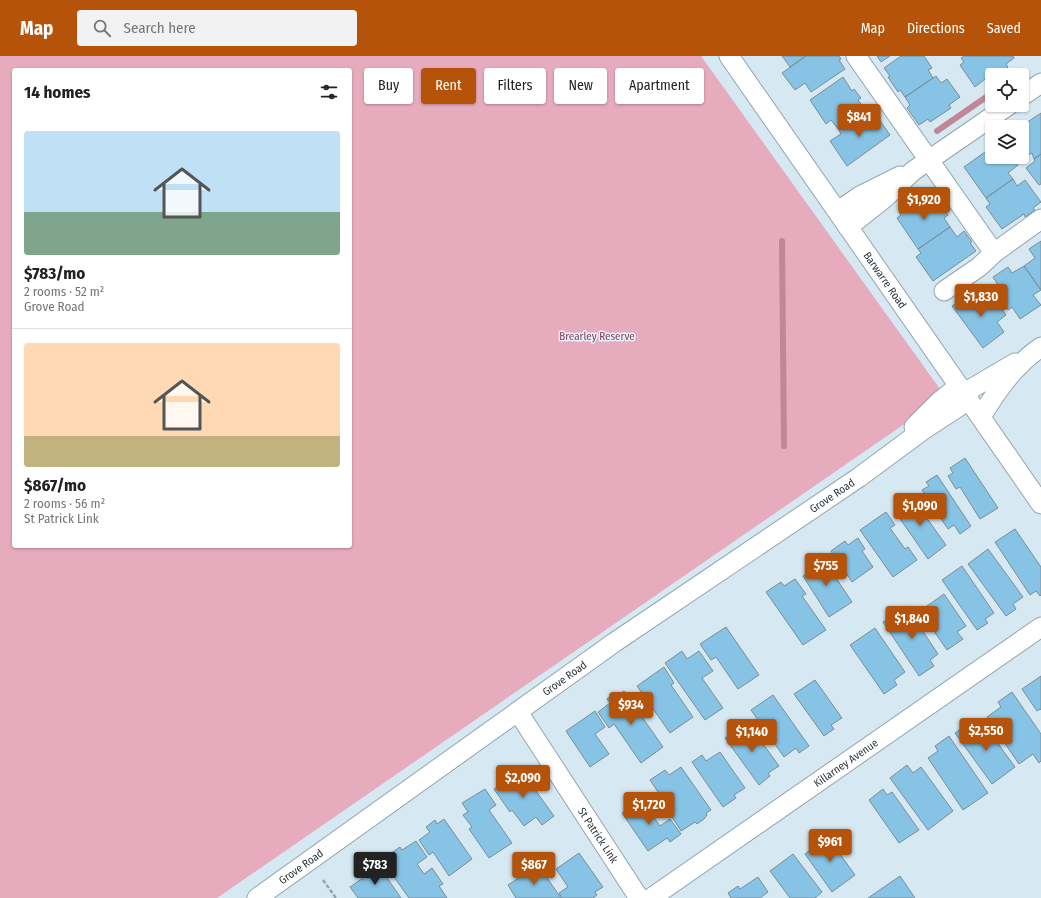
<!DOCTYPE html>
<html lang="en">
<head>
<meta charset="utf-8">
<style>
  body { margin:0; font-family:"Fira Sans Condensed",sans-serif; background:#f2f2f2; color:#222; height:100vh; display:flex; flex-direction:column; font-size:15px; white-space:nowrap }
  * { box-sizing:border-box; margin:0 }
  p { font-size:13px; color:#767676 }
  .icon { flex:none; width:22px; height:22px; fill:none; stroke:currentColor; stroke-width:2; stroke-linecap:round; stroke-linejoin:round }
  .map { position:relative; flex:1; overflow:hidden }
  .panel { position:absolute; left:12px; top:12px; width:340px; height:480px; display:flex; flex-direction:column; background:#fff; border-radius:4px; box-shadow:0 1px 3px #0004 }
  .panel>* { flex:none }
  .hud { position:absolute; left:364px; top:12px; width:380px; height:36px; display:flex; gap:8px }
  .tools { position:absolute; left:985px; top:12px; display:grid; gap:8px }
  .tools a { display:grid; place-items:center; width:44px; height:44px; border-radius:4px; background:#fff; box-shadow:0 1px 3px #0004; font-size:20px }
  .price { position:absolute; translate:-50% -34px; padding:0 9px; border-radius:4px; background:#b45309; color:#fff; font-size:13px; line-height:26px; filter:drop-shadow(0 1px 2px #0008) }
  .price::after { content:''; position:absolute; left:50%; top:24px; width:12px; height:9px; margin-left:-6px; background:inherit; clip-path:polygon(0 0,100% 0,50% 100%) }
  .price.active { background:#222; color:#fff }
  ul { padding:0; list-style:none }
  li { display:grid; align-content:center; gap:8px; height:212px; padding:0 12px }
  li+li { border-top:1px solid #e0e0e0 }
  li span { display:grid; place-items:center; height:124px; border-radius:4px; color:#555 }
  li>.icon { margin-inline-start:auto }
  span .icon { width:72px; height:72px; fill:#fffc; stroke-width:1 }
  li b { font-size:17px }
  h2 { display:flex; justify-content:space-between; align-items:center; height:48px; padding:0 12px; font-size:17px }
  .chip { padding:0 14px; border-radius:4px; background:#fff; box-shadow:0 1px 3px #0004; font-size:14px; line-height:36px }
  .chip.active { background:#b45309; color:#fff }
  header { display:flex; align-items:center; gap:24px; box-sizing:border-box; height:56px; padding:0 20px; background:#b45309; color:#fff }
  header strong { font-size:19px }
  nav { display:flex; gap:22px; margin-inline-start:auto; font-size:14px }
  .search { width:280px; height:36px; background:#f2f2f2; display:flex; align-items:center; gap:10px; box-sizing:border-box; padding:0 14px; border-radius:4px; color:#767676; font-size:15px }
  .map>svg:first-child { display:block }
</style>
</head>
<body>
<header>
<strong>Map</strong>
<div class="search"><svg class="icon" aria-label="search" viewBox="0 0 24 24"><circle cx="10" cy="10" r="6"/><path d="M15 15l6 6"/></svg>Search here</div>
<nav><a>Map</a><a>Directions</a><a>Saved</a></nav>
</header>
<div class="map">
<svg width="1041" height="842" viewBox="0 0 1041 842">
  <rect width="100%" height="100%" fill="#d6e9f3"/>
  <!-- green -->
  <path fill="#e6abbc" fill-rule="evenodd" d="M0,0H701L945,340L217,842H0ZM14,14H350V490H14Z"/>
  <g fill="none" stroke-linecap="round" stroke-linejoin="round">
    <!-- stream -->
    <path stroke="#c28698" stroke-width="6" d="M1018,19L1022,16
      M937,75L992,37
      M782,185L784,390"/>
  </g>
  <!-- building -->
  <path fill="#87c3e4" stroke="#7b8d96" d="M782,0H806L790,11Z
    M806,0H839L841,3L839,4L845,13L811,36L805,27L795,34L782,17Z
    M877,0H890L881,6Z
    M901,0H924L932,12L928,14L933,22L905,41L900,34L898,36L888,21L890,20L884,12Z
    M964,0H1013L1014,2L1006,8L1008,11L997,19H992V22L987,26L985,23L975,31L960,9L964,6L961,2Z
    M936,20L941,27L947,23L960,41L949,49L951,52L930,66L928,63L919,69L907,52L910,49L905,41Z
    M843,21L852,35L854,33L861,42L858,44L866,55L839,74L831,64L826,68L810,44Z
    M866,55L874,66L878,62L890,79L847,110L830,85L841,78L839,74Z
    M1041,57V98L1034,103L1032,97L1027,100L1022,92V71H1020Z
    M992,91V101H1013L1018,109L1008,117L1013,123L986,142L964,111Z
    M1041,98V128L1039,129L1026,112L1035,105L1034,103Z
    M1013,123L1017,130L1025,124L1041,146L1033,152L1035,154L1025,161L1024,158L1002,173L986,151L990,148L986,142Z
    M932,137L948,159L944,162L950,171L918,193L897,162L901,159L899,156L908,150L910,152Z
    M950,171L957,181L964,175L972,186L970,187L976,195L933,225L916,201L921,197L918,193Z
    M1041,185V234L1024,210L1035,202L1029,193Z
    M1024,210L1041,234L1033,239L1041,249L1020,263L1012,251L1008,254L995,235L1000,232L993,221L1008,211L1012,217Z
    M971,236L980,247L991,239L1006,259L997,266L1004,276L983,292L952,250Z
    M965,402L998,452L980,463L960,431L956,433L948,420L953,417L950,412Z
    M937,419L971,470L960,478L954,469L948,473L922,434L929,430L926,426Z
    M914,440L923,452L921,454L946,489L928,503L894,454Z
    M886,456L895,469L890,472L905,493L908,491L917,504L893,521L860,474Z
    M1015,473L1041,511V539L1040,540L1036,535L1030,539L995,486Z
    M858,482L865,493L862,495L873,511L852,526L831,495L845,485L848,489Z
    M988,493L1023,541L1013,548L1016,553L1006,560L968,508Z
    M820,498L852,546L829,561L803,520L812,514L807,506Z
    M962,510L994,557L985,563L988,567L977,574L942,524Z
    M795,523L806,538L802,540L826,574L803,589L766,536L781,526L784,530Z
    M944,538L966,570L957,576L963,583L947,594L920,555Z
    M906,550L938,598L930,604L934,610L919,620L883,566Z
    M726,571L759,619L738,633L716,601L711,604L700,588Z
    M875,572L905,616L894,624L897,629L884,638L850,589Z
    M682,595L687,603L699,595L713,615L702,622L723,652L705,664L665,607Z
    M664,611L674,627L671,629L693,661L670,677L637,630Z
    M1041,620V654L1040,653L1037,655L1022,633Z
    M815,624L842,662L831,669L834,673L824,680L794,638Z
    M624,635L663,691L641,707L614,668L609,672L598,656L610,647L607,643L615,637L617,640Z
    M1012,636L1041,678V705L1039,707L1033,698L1019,708L987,661L1001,651L998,646Z
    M773,639L809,690L799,697L796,692L784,701L751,654Z
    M595,655L605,671L595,678L609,698L590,711L566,675Z
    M747,666L779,710L768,717L770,720L759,729L725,682Z
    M983,667L1015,711L992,728L955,677L968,668L973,675Z
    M949,680L988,737L963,754L928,702L938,695L935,690Z
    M720,696L745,732L734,739L736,742L723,751L692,706L702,699L706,705Z
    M907,709L913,717L921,711L953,755L928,774L890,722Z
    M515,711L517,714L520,713L554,760L542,769L536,761L524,770L512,754L510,756L494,733L508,724L504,719Z
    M681,711L711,754L706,757L707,759L704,763L697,768L695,766L681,775L670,758L672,757L650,724L665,714L669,719Z
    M485,733L496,749L489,754L512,787L489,802L469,773L472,771L463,759L468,756L462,747Z
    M883,733L887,739L892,736L919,774L899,787L869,744Z
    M641,743L660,770L670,763L681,778L670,786L667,782L648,795L622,757Z
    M444,763L472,803L449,820L433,796L429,799L419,784L430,776L426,771L435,764L437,768Z
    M825,777L855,819L832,836L805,798L817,789L814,785Z
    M416,785L427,801L417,808L424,818L432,812L443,828L439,830L447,842H409L384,807L393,801L390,798L400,791L402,794Z
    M579,797L603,831L595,836L597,839L593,842H562L559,837L568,831L556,813Z
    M793,798L822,836L815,842H790L770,815Z
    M378,809L401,842H358L350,831L363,822L361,818L368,813L369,815Z
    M538,809L561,842H516L508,829Z
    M900,820L915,842H868Z
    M758,821L768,836L760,842H731L728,837L738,830L740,833Z"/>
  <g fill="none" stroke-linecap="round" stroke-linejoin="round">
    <defs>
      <g id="minor">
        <path id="s1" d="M729,0L1041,448"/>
        <path d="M856,0L994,197"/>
        <path d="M1022,40L1041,27"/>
        <path d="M838,155L860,140L900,120"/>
        <path d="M848,171L886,141L913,115L1009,49"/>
        <path d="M944,235L979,211L994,197L1041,163"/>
        <path d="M964,337L1015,307"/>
        <path d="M981,361C997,334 1015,309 1041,291"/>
        <path d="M914,371L940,345L959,330"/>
        <path id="s2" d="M518,656L639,842"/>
        <path id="s3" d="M257,842L615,586L858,422L923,374L969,344"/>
        <path id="s4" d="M651,842L1041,571"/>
      </g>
    </defs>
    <!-- minor casing -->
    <use href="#minor" stroke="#93a5af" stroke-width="21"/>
    <!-- path -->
    <path stroke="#96a5ad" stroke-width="2.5" stroke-dasharray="4 2" stroke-linecap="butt" d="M323,824L336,842"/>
    <!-- minor -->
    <use href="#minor" stroke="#fff" stroke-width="19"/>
  </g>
  <g text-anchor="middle" stroke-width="3" stroke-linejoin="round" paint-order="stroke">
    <!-- street labels -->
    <g font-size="11" fill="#2f373b" stroke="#e6f5fe">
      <text dy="4" stroke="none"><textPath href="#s1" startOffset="273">Barwarre Road</textPath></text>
      <text dy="4" stroke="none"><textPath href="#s3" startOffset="702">Grove Road</textPath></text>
      <text dy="4" stroke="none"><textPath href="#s3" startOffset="378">Grove Road</textPath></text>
      <text dy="4" stroke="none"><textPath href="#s4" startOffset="237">Killarney Avenue</textPath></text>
      <text dy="4" stroke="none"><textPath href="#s2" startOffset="147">St Patrick Link</textPath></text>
      <text dy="4" stroke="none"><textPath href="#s3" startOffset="54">Grove Road</textPath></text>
    </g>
    <!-- park labels -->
    <g font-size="11" fill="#853a55" stroke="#e6f5fe">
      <text x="597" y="284">Brearley Reserve</text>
    </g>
  </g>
</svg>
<div class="tools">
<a><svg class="icon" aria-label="locate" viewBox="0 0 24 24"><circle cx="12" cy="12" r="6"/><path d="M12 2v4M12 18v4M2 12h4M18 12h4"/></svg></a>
<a><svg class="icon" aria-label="layers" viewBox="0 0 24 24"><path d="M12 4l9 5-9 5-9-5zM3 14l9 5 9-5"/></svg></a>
</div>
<b class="price" style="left:859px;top:82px">$841</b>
<b class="price" style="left:924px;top:165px">$1,920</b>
<b class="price" style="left:981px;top:262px">$1,830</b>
<b class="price" style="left:920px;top:471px">$1,090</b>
<b class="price" style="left:826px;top:531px">$755</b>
<b class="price" style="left:912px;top:584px">$1,840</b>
<b class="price" style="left:631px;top:670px">$934</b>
<b class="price" style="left:986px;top:696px">$2,550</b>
<b class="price" style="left:752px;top:697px">$1,140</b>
<b class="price" style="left:523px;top:743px">$2,090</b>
<b class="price" style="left:649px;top:770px">$1,720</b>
<b class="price" style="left:830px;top:807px">$961</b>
<b class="price active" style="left:375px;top:830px">$783</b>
<b class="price" style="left:534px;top:830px">$867</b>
<div class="hud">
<a class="chip">Buy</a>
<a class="chip active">Rent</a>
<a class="chip">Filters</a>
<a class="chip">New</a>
<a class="chip">Apartment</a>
</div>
<section class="panel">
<h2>14 homes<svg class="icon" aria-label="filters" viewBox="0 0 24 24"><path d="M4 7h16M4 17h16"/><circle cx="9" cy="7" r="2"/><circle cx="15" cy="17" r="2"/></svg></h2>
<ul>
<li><span style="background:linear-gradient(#bfe0f5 65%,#7fa58c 0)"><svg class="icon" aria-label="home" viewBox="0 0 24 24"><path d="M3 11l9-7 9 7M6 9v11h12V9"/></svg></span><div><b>$783/mo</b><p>2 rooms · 52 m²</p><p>Grove Road</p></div></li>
<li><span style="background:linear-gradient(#ffd9b3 75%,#c2b280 0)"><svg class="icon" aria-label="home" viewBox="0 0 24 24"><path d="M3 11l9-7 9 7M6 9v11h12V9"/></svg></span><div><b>$867/mo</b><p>2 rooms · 56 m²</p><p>St Patrick Link</p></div></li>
</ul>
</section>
</div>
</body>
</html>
